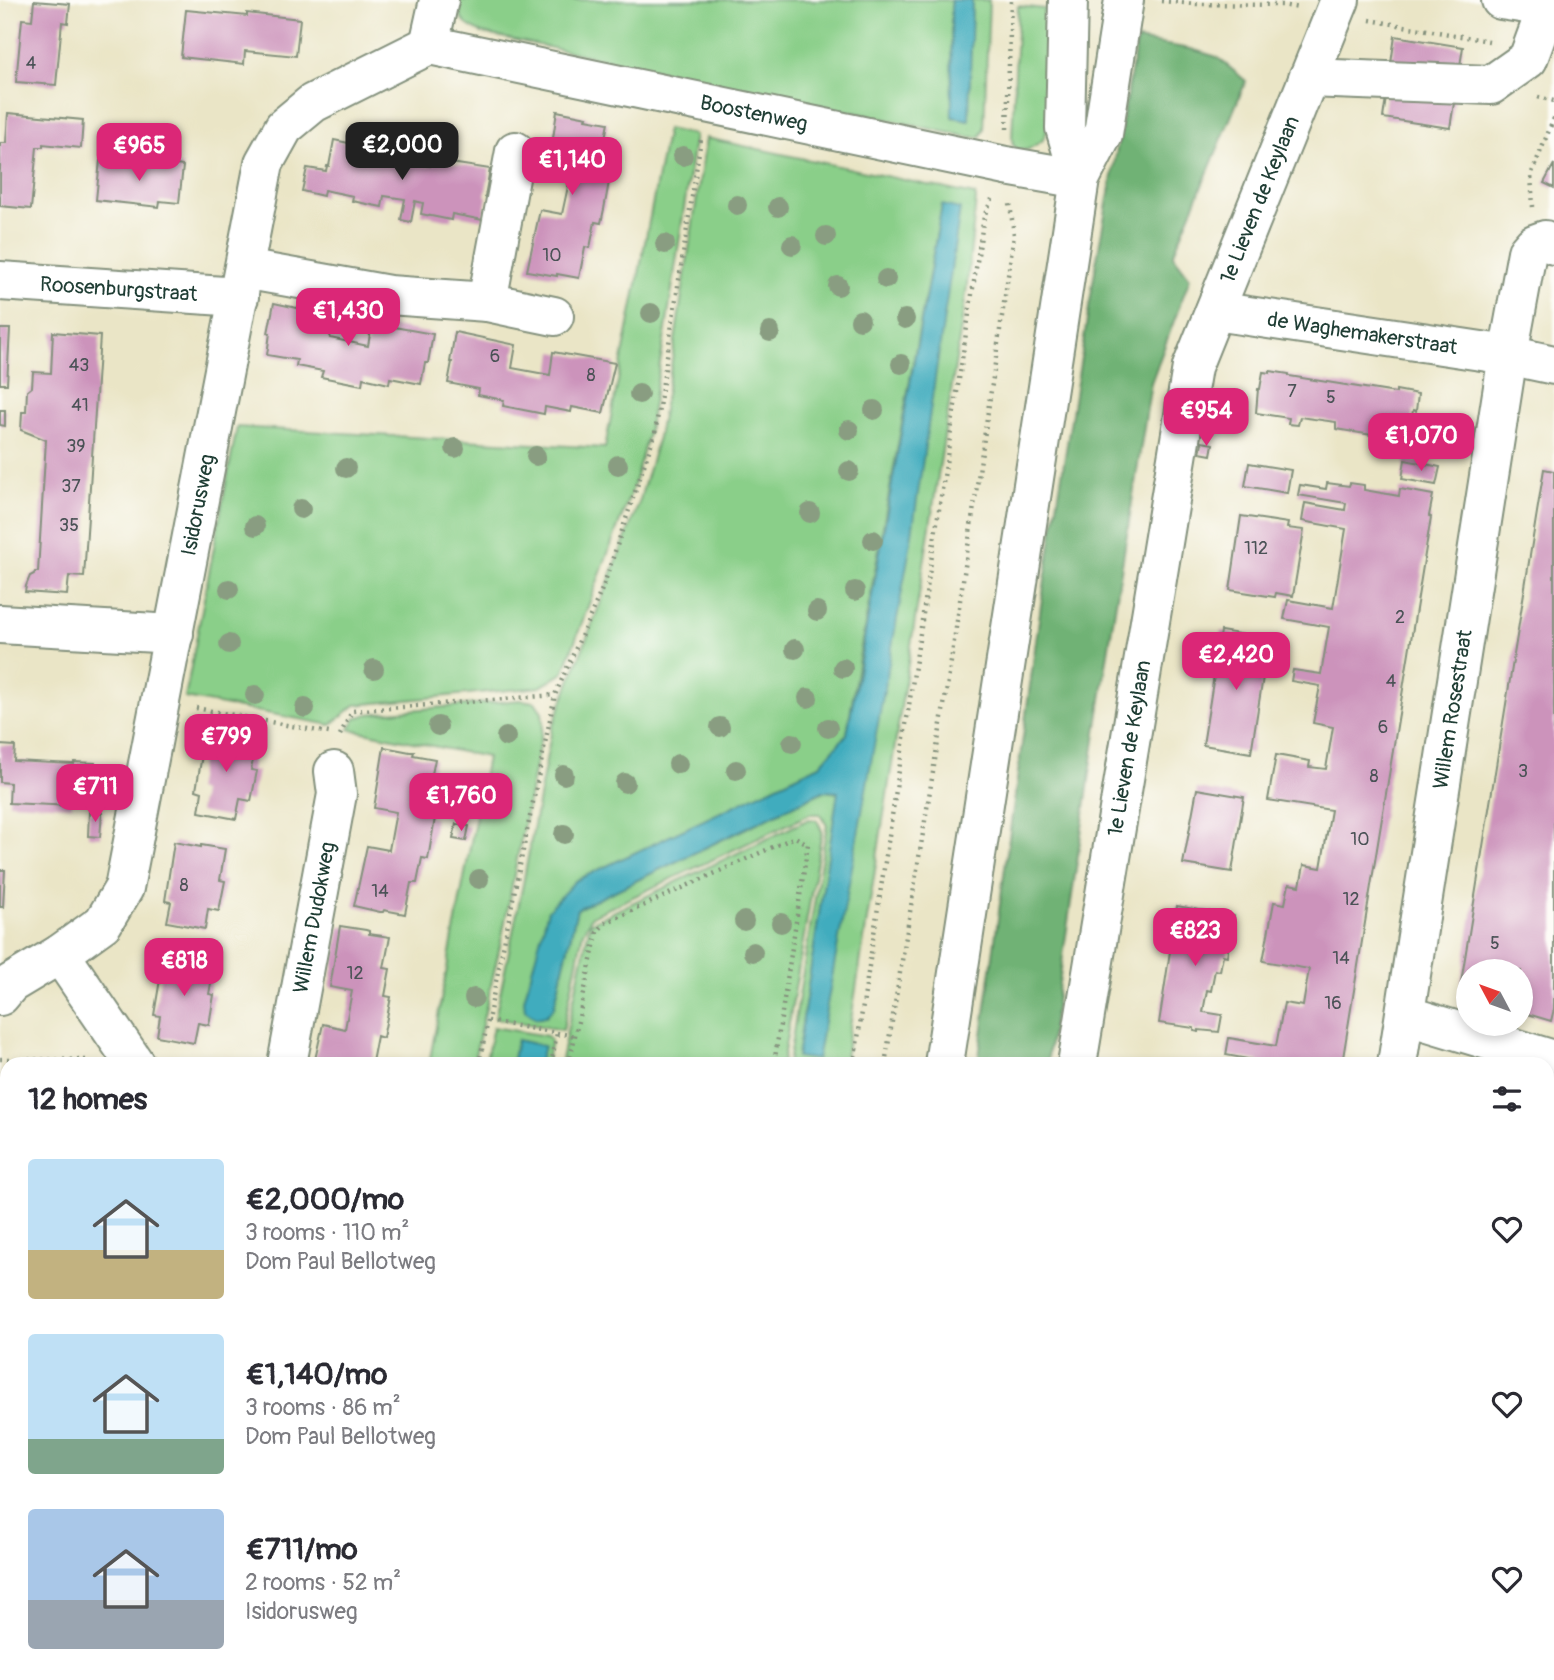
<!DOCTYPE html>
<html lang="en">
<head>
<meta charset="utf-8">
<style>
  body { margin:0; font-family:Pangolin,sans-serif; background:#f2f2f3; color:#2b2b33; height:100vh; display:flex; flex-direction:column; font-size:26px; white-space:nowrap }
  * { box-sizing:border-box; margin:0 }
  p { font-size:23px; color:#7c7c81 }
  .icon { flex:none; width:38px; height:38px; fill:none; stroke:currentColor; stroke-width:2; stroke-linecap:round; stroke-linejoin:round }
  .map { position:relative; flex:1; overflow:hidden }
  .panel { position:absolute; left:0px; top:1057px; width:1554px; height:623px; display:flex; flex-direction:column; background:#fff; border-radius:21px 21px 0 0; box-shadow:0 4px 10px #0003 }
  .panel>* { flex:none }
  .needle { width:46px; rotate:311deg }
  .controls { position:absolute; left:1456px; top:959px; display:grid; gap:14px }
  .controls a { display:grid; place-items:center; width:77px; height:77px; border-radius:50%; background:#fff; box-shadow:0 4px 10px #0003; font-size:35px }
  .price { position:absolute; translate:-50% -60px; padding:0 16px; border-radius:14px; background:#db2777; color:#fff; font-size:23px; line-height:46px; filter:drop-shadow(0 2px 4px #0008) }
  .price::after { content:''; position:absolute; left:50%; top:42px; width:21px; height:16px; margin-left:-10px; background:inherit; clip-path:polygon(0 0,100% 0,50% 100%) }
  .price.on { background:#222; color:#fff }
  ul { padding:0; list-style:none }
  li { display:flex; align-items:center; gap:21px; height:175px; padding:0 28px }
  li span { display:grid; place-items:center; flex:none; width:196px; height:140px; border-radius:7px; color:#555 }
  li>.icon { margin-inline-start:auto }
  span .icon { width:84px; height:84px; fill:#fffc; stroke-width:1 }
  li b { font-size:30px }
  h2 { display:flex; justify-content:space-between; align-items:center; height:84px; padding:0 28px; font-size:30px }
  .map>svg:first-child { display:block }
</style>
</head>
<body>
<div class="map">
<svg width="1554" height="1680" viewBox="0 0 1554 1680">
  <rect width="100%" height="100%" fill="#fdfcf7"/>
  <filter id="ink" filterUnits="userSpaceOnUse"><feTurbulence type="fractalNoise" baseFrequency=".0143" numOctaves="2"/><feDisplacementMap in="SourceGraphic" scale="14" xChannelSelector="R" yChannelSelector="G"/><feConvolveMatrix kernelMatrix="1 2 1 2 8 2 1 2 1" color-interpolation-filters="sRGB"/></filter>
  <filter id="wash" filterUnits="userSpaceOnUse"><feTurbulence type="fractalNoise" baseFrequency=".00686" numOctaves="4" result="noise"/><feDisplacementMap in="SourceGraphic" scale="28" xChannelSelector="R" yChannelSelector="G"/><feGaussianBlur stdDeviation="1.57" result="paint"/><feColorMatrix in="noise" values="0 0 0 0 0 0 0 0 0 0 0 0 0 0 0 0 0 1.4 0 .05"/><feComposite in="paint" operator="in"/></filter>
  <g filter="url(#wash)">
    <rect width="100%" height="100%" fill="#eae5c6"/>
    <!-- green -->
    <path fill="#8acf89" stroke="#54865e" stroke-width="2" fill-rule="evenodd" d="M459,0H951L952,117L968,120L972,0H989L984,129L980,137H969L482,33C464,25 458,20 459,0Z
      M1018,6L1052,10L1048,129L1042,141L1027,150L1017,149L1013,145L1012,139Z
      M667,129L695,135L666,329L648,433L634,484L563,673L540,687L355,705L331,725L185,698L237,427L605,448Z
      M706,138L975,195L976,199L966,294L941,457L844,1064H788L827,825L820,814H810L592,916L583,932L563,1030L495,1018L523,884L552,728L639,503L658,437L671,367ZM942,205L797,1057L838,793L824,791L577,909L554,1007L575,881L820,765L847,734L859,657Z
      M520,700L535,702L542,712L543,725L502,937L473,1064H429L487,757L349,729L356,718L368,714Z
      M809,819L817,820L822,831L782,1064H560L590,923Z
      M493,1027L547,1036L551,1041L546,1064H539L543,1046L517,1040L512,1064H485Z
      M7,1284V1442H0V1288Z
      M0,1468H7V1550H0Z
      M233,1673H267V1680H232Z
      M279,1673H319V1680H278Z
      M362,1673H698V1676L714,1677L715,1673H745L743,1680H360Z"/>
    <!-- forest -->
    <path fill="#6fb275" stroke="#477854" stroke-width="2" d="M1137,40L1191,49L1217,57L1246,81L1173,255L1190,278L1151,383L1107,659L1047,1064H978L1041,605L1097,258Z
      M0,1234H7V1284L0,1288Z
      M869,1673H947L946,1680H868Z"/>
    <!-- water -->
    <path fill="#3facbe" stroke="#2f7479" stroke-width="2" d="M951,0H972L969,120L952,117Z
      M942,205L960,209L910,547L817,1060L797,1057L838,792L823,791L577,909L554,1007L546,1016L536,1018L525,1010L524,1000L548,910L575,881L820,765L847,734Z
      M517,1040L544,1046L539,1064H512Z
      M319,1673H362L360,1680H319Z"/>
    <g id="blocks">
      <!-- building -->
      <path fill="#cc93bb" d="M34,1L70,4L68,23L62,22L56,85L16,82L22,19L32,20Z
        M186,10L247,16V13L300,19L296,56L245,51L244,64L181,57Z
        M1395,36L1463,47L1450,128L1383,118Z
        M557,111L587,117L586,119L608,123L602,154L608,155L603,181L609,182L604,209L601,223L595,222L590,248L585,247L579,278L557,274V276L527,271L540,210L562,214L570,177L548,173Z
        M8,113L83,120L81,148L43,144V147H37L31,209L0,206V143H6Z
        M334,140L392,152L391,159L430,166L431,160L490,169L485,196H487L483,220L452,214L451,220L421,214L423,203L415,201L411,222L401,220L405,199L384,196L382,207L352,201L353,196L324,190L323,196L302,191L307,168L326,171L327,166H329Z
        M100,160L162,166V163L183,166L179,203L160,201L159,207L96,200Z
        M1554,164V188L1544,183Z
        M274,303L334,316L330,338L368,346L372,323L433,334L428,363H425L421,384L390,378L389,384L363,378L362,385L321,377L323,371L296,366L297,360L267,355L270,333H268Z
        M0,329H10L7,384H0Z
        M53,332L100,336L84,577L69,576L67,595L25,592L26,586L30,576L34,574L35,572H38L46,440L21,430L22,412H26L27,391L32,387L33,372L51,373Z
        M455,332L516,345L512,368L550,375L553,352L615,363L603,413L572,407L571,412L545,407L544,414L503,406L504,400L478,395L479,389L448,383L452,362H450Z
        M1270,371L1289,374V376L1396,393V390L1418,394L1416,411L1413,410L1409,436L1373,430L1372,435L1336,429V422L1300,417L1298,425L1288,424L1289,418L1256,413L1258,389H1260L1263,372L1270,373Z
        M0,410H5V426L0,425Z
        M1202,442L1213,444L1211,455L1200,453Z
        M1405,460L1440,467L1436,485L1402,479Z
        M1249,463L1291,470L1287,493L1245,486Z
        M1544,469L1554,471V1009L1551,1021L1521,1012V971H1468V997L1459,995Z
        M1327,483L1349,486L1350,483L1364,485V490L1399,496L1400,489L1433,495L1429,516L1431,517L1342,1064H1259V1061L1226,1055L1229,1038L1276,1046L1284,1003L1303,1006L1309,969L1263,961L1274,902L1285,904L1289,884L1300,886L1304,865L1321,868L1331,810L1268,800L1276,755L1310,761L1309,767L1326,769L1333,727L1313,723L1320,686L1291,681L1293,670L1321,674L1329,627L1284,619L1288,600L1333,608L1346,529L1302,521L1305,503L1345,510L1346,503L1298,495L1300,485L1326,489Z
        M1241,516L1288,523L1287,528L1304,530L1293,596L1276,593L1275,597L1230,590Z
        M1221,631L1269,639L1251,753L1203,745Z
        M206,732L232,737V734L257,739L251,770L257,771L251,801L240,799L236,819L199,812L202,792L196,790Z
        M0,745L15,746L14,761L74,764V762L95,763L93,801L72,800V806L9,803L10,783L0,782Z
        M384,747L410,752H414L413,755L435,759L429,789L434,790L429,817L435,818L428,859L422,858L417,883H411L405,914L384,910L383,912H380L354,906L367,846L389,850L396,812L374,808Z
        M1197,789L1244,797L1232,872L1183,864Z
        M89,812L102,813L100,837L88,836Z
        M456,824L469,826L466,841L453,839Z
        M174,842L201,847V845L225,849L220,880L225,881L219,911L208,909L205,929L167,922L171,902L165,901Z
        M0,870H5L3,907H0Z
        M1177,906L1234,916L1227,956L1223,955L1220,971L1215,970L1211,991L1207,990L1203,1012L1222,1015L1219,1032L1199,1030V1032L1194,1031V1028L1159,1023Z
        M340,926L366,930L369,931V934L390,937L384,968L390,969L385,996L391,997L383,1038L377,1036L372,1062L367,1061L366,1064H314L323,1024L345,1029L352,991L330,987Z
        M164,956L190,961L191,959L215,963L209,994L214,995L209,1025L198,1023L194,1043L157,1036L160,1016L154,1015Z
        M1547,1094L1554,1097V1229L1547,1227Z
        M0,1096H7V1134H0Z
        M1547,1305L1554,1307V1353L1547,1351Z
        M1547,1499L1554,1501V1543L1547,1540Z
        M0,1571L7,1572V1654H0Z
        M1547,1629L1553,1630L1550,1643H1547Z
        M152,1673H190L189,1680H151Z
        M1295,1673H1349L1348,1680H1294Z
        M1516,1673H1535L1534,1677L1515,1675Z"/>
    </g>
  </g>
  <g filter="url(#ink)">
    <use href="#blocks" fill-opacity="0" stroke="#84917d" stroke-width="2"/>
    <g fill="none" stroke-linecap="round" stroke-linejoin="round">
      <defs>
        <g id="minor">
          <path d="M1501,0L1554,8"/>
          <path id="s1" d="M429,45L1006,166L1080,179"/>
          <path d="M429,45L439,0"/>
          <path d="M1308,78L1491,85L1528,59L1539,29L1545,7"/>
          <path d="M244,269L389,295L487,302L554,316"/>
          <path id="s2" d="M0,281L239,297"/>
          <path d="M487,302L515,151"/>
          <path id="s3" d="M1215,311L1508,355L1554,365"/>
          <path d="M0,624L174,634"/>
          <path d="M60,954L135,1064"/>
          <path id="s4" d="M0,996L10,984L60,954L103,923L124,888L264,163L284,127L313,103L429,45"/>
          <path d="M1405,1015L1554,1060"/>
          <path id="s5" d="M287,1064L337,794L334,771"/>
          <path id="s6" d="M1077,1064L1192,367L1340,0"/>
          <path id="s7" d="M1397,1064L1508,355L1527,252L1534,244L1545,240L1554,245"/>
          <path d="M1547,1447L1554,1449"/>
          <path d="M93,1680V1673"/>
          <path d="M968,1680L969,1673"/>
          <path d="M1404,1680L1405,1673"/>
        </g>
        <path id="major" d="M1068,0L1065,128L1080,179
          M944,1064L1080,179L1103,134L1124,0
          M844,1680L845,1673"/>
      </defs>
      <!-- minor casing -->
      <use href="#minor" stroke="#84917d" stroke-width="42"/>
      <!-- major casing -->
      <use href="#major" stroke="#84917d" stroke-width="42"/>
      <!-- path -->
      <path stroke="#84917d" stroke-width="4.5" stroke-dasharray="2 5" stroke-linecap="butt" d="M1161,1L1196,4L1282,5L1299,8
        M1370,20L1489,41
        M1538,97L1554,101
        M1007,129L1011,0
        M1533,207L1531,175L1554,118
        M196,708L329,733
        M340,735L352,711L555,695
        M488,1021L575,1036
        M0,1059L87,1060
        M479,1064L555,695L603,587L655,433L701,139
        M551,1064L557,1033
        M569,1064L597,932L605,923L795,837L808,844L774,1064
        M854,1064L984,216L992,199
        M885,1064L949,675L1014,235L1010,204
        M0,1450H7
        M0,1561L7,1562
        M274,1680V1673
        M752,1680L753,1673
        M781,1680L782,1673"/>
      <!-- minor -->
      <use href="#minor" stroke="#fff" stroke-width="38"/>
      <!-- major -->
      <use href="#major" stroke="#fff" stroke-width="38"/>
    </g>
    <!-- trees -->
    <g fill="#899d81">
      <circle cx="683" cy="156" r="10"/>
      <circle cx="737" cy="205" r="10"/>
      <circle cx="778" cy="207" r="10"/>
      <circle cx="826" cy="236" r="10"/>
      <circle cx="665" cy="244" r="10"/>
      <circle cx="792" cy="245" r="10"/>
      <circle cx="886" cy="279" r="10"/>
      <circle cx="838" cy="286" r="10"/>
      <circle cx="651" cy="313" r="10"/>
      <circle cx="905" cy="319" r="10"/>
      <circle cx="860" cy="320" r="10"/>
      <circle cx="770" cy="332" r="10"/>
      <circle cx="901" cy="364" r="10"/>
      <circle cx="639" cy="394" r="10"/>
      <circle cx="874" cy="410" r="10"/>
      <circle cx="849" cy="430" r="10"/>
      <circle cx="455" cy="448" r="10"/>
      <circle cx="536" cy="456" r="10"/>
      <circle cx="618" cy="465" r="10"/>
      <circle cx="346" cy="468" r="10"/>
      <circle cx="849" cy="471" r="10"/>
      <circle cx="301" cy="509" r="10"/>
      <circle cx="810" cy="513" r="10"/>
      <circle cx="255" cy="526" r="10"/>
      <circle cx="873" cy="540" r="10"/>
      <circle cx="229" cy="589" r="10"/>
      <circle cx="855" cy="591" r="10"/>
      <circle cx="817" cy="611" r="10"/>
      <circle cx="229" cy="644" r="10"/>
      <circle cx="795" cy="649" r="10"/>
      <circle cx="843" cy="668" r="10"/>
      <circle cx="374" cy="669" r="10"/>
      <circle cx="255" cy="695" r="10"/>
      <circle cx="808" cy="698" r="10"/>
      <circle cx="305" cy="708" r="10"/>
      <circle cx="438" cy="726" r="10"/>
      <circle cx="720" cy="727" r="10"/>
      <circle cx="828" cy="728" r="10"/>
      <circle cx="506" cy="737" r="10"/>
      <circle cx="792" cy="743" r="10"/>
      <circle cx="678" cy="764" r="10"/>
      <circle cx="736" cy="770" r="10"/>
      <circle cx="564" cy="775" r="10"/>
      <circle cx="625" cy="783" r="10"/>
      <circle cx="564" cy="834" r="10"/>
      <circle cx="479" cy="879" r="10"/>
      <circle cx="744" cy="921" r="10"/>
      <circle cx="781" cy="923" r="10"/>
      <circle cx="753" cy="952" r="10"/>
      <circle cx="474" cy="998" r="10"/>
    </g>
  </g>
  <g text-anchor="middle" stroke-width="6" stroke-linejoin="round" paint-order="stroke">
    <!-- number labels -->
    <g font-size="18" fill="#4a5256">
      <text x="31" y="69">4</text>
      <text x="552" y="261">10</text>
      <text x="495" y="362">6</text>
      <text x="79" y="371">43</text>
      <text x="591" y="381">8</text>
      <text x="1292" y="397">7</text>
      <text x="1331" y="403">5</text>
      <text x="80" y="411">41</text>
      <text x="76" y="452">39</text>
      <text x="71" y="492">37</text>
      <text x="69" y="531">35</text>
      <text x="1256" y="554">112</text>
      <text x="1400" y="623">2</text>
      <text x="1391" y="687">4</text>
      <text x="1383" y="733">6</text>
      <text x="1523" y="777">3</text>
      <text x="1374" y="782">8</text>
      <text x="1360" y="845">10</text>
      <text x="184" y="891">8</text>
      <text x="380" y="897">14</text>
      <text x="1351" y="905">12</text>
      <text x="1495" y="949">5</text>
      <text x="1341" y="964">14</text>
      <text x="355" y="979">12</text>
      <text x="1333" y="1009">16</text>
    </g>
    <!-- street labels -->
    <g font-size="21" fill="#1f3d34" stroke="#fdfcf7">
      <text dy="7" stroke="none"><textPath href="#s1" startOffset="332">Boostenweg</textPath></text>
      <text dy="7" stroke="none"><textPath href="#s6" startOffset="887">1e Lieven de Keylaan</textPath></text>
      <text dy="7" stroke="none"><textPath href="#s2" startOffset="119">Roosenburgstraat</textPath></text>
      <text dy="7" stroke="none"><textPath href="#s3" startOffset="149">de Waghemakerstraat</textPath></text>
      <text dy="7" stroke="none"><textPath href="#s4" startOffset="558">Isidorusweg</textPath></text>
      <text dy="7" stroke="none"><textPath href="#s7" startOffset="359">Willem Rosestraat</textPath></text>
      <text dy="7" stroke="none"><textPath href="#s6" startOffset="320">1e Lieven de Keylaan</textPath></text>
      <text dy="7" stroke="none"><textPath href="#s5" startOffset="149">Willem Dudokweg</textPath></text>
    </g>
  </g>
</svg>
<div class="controls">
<a><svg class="needle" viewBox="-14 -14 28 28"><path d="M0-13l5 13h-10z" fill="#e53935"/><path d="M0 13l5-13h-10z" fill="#7c7c81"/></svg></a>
</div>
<b class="price on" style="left:402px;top:182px">€2,000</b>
<b class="price" style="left:139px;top:183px">€965</b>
<b class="price" style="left:572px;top:197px">€1,140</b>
<b class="price" style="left:348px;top:348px">€1,430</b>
<b class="price" style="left:1206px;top:448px">€954</b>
<b class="price" style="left:1421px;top:473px">€1,070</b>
<b class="price" style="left:1236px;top:692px">€2,420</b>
<b class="price" style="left:226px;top:774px">€799</b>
<b class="price" style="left:95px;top:824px">€711</b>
<b class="price" style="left:461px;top:833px">€1,760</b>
<b class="price" style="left:1195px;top:968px">€823</b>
<b class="price" style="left:184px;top:998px">€818</b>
<section class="panel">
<h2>12 homes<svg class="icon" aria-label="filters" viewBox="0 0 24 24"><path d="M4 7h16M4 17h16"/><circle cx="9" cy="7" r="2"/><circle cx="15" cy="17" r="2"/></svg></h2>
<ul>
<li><span style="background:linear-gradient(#bfe0f5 65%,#c2b280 0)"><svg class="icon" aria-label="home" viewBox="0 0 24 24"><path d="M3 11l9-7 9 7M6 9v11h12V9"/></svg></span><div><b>€2,000/mo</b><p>3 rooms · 110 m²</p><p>Dom Paul Bellotweg</p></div><svg class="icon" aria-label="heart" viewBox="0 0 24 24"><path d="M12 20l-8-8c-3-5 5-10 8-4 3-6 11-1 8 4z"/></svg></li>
<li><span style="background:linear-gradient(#bfe0f5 75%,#7fa58c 0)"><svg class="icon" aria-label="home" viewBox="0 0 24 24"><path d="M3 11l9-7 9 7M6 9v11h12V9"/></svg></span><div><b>€1,140/mo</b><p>3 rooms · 86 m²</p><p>Dom Paul Bellotweg</p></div><svg class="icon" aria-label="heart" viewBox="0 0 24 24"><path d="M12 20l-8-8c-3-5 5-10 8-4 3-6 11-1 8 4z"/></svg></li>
<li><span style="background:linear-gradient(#a9c7e8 65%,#9aa5b1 0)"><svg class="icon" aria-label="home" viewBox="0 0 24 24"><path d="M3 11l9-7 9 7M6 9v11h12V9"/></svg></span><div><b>€711/mo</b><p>2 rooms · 52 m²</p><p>Isidorusweg</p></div><svg class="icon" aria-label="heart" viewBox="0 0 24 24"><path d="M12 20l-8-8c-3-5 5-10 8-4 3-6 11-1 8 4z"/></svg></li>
</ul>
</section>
</div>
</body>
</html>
